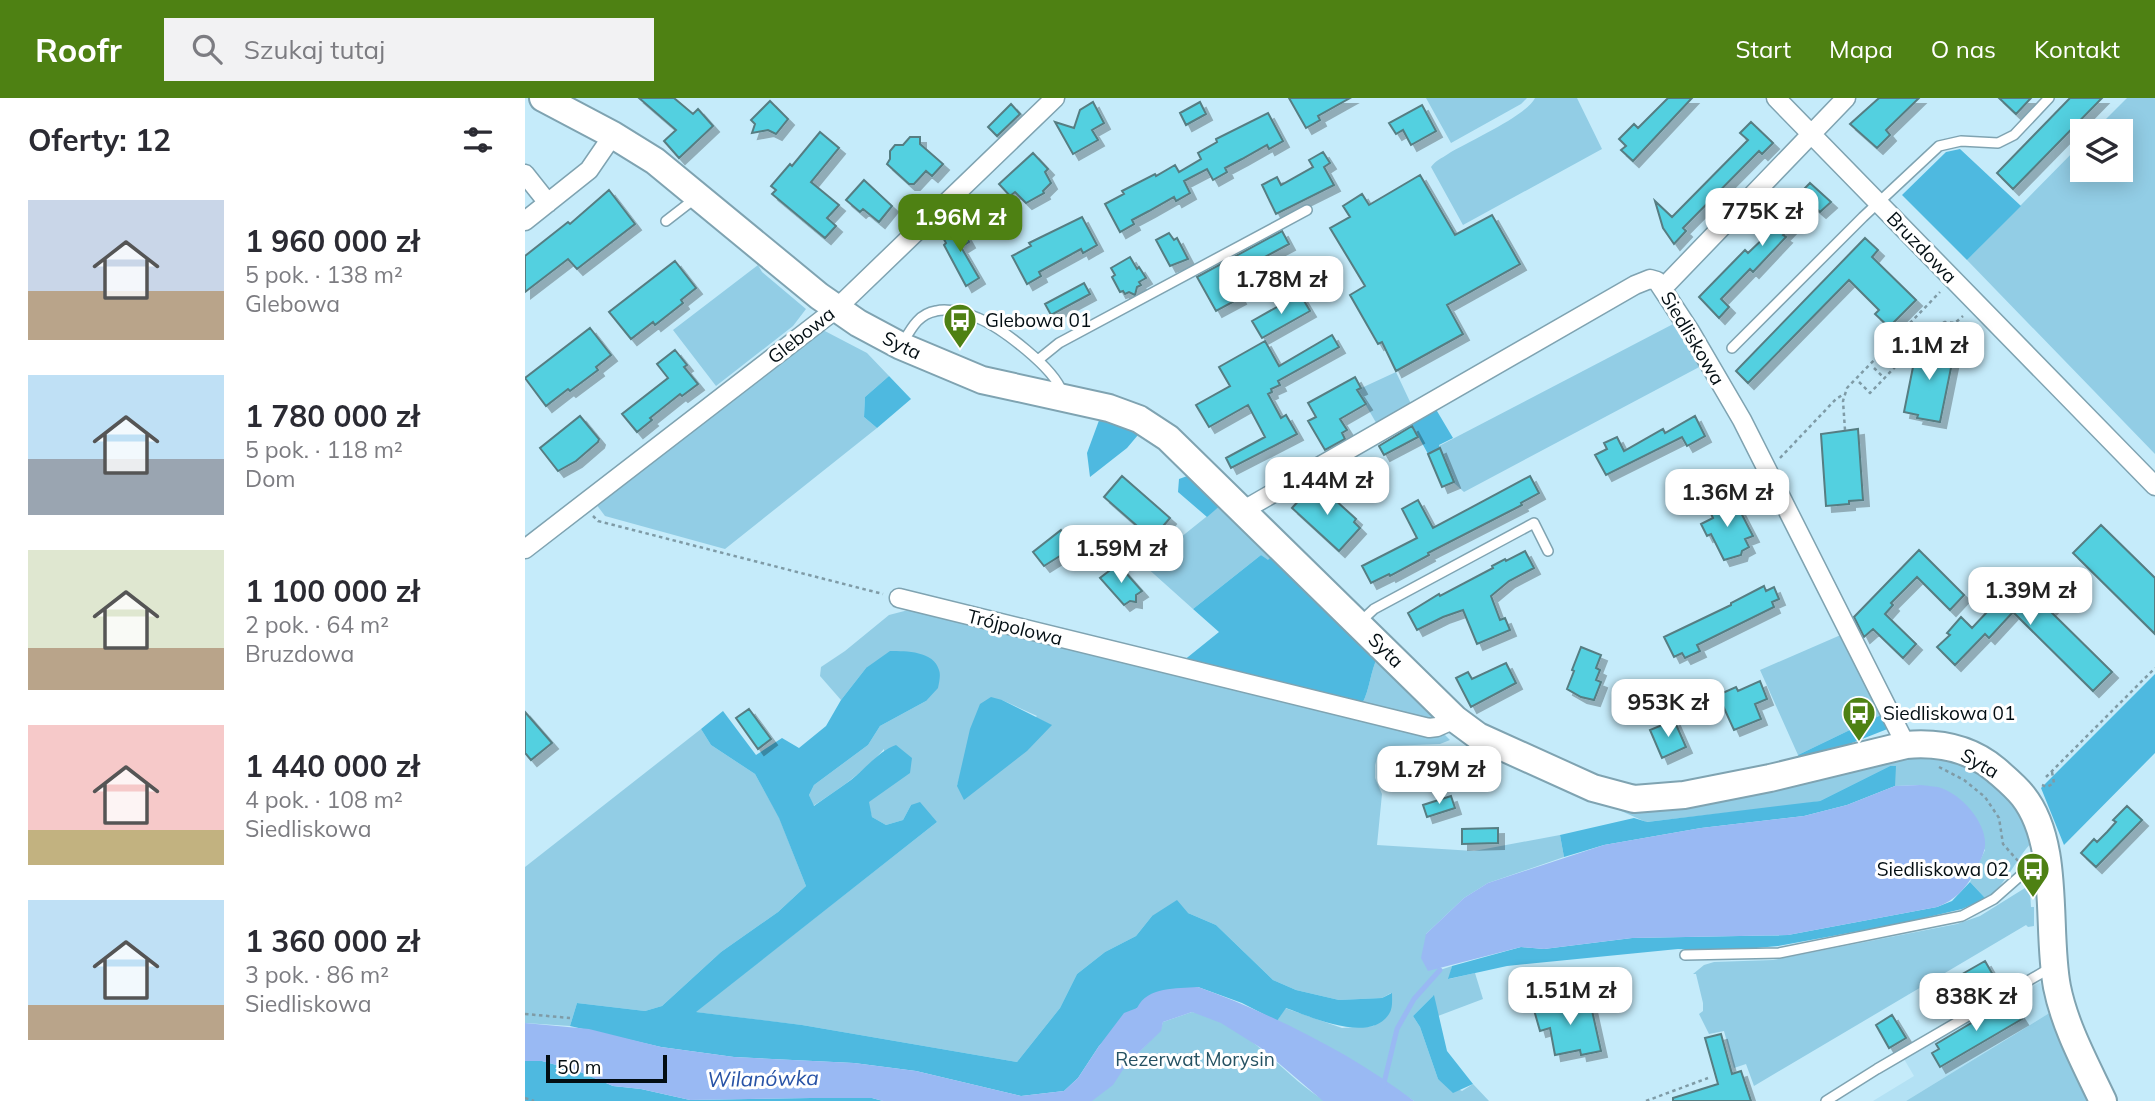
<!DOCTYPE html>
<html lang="pl">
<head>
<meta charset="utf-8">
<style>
  body { margin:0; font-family:Mulish,sans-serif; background:#f2f2f3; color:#2b2b33; height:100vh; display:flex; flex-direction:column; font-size:26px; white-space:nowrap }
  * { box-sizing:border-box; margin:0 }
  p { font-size:23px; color:#7c7c81 }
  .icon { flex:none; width:38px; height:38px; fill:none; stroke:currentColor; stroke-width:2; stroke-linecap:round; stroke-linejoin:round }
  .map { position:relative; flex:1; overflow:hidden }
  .details { display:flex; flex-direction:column; background:#fff; width:525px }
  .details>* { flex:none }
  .fabs { position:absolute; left:1545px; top:21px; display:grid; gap:14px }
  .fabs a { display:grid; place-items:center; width:63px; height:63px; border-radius:0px; background:#fff; box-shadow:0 4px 18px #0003; font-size:35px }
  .scale { position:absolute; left:21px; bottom:18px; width:121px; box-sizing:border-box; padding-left:7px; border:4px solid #030e13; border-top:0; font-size:19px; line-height:24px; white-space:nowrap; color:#030e13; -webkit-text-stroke:5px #fff; paint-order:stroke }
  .price { position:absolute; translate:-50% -60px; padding:0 16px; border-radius:14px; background:#fff; color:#222; font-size:23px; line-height:46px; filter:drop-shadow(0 2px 4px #0008) }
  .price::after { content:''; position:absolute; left:50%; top:42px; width:21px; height:16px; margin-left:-10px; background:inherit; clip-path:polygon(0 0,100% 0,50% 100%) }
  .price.active { background:#4e8113; color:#fff }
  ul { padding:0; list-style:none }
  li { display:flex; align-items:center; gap:21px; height:175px; padding:0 28px }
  li span { display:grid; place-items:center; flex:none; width:196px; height:140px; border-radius:0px; color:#555 }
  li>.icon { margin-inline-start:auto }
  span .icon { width:84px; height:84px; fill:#fffc; stroke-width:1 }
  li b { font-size:30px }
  h2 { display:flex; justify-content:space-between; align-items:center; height:84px; padding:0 28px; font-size:30px }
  header { display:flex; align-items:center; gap:42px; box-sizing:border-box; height:98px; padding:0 35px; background:#4e8113; color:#fff }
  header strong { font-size:33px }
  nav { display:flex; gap:38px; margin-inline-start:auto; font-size:24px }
  .search { width:490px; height:63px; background:#f2f2f3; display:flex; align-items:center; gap:18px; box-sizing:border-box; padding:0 24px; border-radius:0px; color:#7c7c81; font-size:26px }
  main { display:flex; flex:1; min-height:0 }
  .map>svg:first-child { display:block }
</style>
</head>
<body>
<header>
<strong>Roofr</strong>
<div class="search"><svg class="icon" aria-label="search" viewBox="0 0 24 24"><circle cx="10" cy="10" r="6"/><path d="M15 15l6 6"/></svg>Szukaj tutaj</div>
<nav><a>Start</a><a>Mapa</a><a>O nas</a><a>Kontakt</a></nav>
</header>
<main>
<section class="details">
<h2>Oferty: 12<svg class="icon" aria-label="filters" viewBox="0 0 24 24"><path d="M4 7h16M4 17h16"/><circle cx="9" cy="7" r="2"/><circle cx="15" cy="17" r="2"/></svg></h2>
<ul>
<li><span style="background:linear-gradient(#c9d6e8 65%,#b9a48a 0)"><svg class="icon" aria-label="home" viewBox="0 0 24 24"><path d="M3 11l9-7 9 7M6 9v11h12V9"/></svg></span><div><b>1 960 000 zł</b><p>5 pok. · 138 m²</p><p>Glebowa</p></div></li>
<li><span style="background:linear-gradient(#bfe0f5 60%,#9aa5b1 0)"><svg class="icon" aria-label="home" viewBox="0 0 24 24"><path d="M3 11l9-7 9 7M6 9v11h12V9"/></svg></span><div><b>1 780 000 zł</b><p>5 pok. · 118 m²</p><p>Dom</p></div></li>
<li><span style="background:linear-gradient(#dfe7d0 70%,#b9a48a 0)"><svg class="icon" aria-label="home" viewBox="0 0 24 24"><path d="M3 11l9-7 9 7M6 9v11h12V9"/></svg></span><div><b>1 100 000 zł</b><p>2 pok. · 64 m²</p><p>Bruzdowa</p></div></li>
<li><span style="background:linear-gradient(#f6c9c9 75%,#c2b280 0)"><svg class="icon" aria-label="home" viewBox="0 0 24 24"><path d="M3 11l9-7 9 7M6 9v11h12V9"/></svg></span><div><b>1 440 000 zł</b><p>4 pok. · 108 m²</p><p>Siedliskowa</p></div></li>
<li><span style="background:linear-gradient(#bfe0f5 75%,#b9a48a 0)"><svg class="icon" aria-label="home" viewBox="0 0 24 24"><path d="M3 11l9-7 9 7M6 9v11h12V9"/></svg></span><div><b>1 360 000 zł</b><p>3 pok. · 86 m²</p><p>Siedliskowa</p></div></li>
</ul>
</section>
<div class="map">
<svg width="1630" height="1003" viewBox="0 0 1630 1003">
  <defs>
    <filter id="shadow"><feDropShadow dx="6" dy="6" stdDeviation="0" flood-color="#0004"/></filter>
  </defs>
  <rect width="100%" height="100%" fill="#c5ebfa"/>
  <!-- built -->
  <path fill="#b3e1f4" d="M1515,884L1526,914L1381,1003H1348L1389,978L1379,961L1488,896L1490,899Z"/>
  <!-- green -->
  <path fill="#92cde5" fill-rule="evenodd" d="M901,0H1002L996,6L926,45Z
    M1010,0H1052L1077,51L938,127L906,69C910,63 917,60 923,56C944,43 1000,19 1010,0Z
    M1602,0H1630V356L1442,162L1557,45L1558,72H1596V33H1569Z
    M233,167L237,174L281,211L268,228L191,288L148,232Z
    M1152,224L1178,267L939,394L929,385L914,348Z
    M296,231L342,255L364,278L340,299L339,319L352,330L200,451L80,418L71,406Z
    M871,274L887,308L853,328L832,292Z
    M696,407L750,455L743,463L736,457L668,511L620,468Z
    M391,510L919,636L925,642L915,646L864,648L852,660L850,667V680L857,696L852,747L949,753L1035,737L1039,759L963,785L939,800L901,836L915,872L927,868L924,881L950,875L958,901L913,918L908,898L888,918L895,929L913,981L937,993L948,986L964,1003H889L809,952L752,923L760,910L817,930L849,928L866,895L857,900L814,902L771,892L748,882L691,827L663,815L627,818L611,838L580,854L552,876L535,910L492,964L277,927L170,914L412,724L386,707L378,722L361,727L347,719L343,704L361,691L359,651C339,674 314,691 288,708L284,697L289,687L343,647L355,628L401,603L341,570L316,602L295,578L296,569L320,553L364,517ZM477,602L512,618L432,688L439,666Z
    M1318,536L1358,616L1273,657L1235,572Z
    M853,558L907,614V620H897L837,606C845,591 845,574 853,558Z
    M176,631L186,647L230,676L254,719L281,788L253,814L196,854L137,908L120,913L52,905L45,928L0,925V769Z
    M1383,656L1427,660L1462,676L1493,709L1507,744C1490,762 1481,787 1461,801L1445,784L1460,752L1395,687L1370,688V668H1365L1295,703L1278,706L1121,724L1087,709L1122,708Z
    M1508,785L1509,793H1505L1506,809H1509V828L1503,829L1501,827L1229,988L1221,966L1209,970L1199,933L1184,936L1174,916L1178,913V905L1171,876H1168L1179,867L1189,864L1248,862L1432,826L1455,818Z
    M667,914C719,922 757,977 800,1003H566L635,933L638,924Z
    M1526,914L1563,1003H1381Z"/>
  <!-- forest -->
  <path fill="#4eb9e0" d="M1435,51L1496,108L1442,162L1377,97L1421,54Z
    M364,278L386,301L352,330L339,319L340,299Z
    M909,308L928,340L914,347L915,351L903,356L885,323Z
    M576,317L595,325L613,337L602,350L565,379L562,355Z
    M665,377L696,407L682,419L653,394L654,381Z
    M736,457L743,462L748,457L853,558C845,574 845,591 837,606L658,563L694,534L668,511Z
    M365,553C381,553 409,553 414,572C416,577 414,585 413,590L401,603L355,628L343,647L289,687L284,697L289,708C301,699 314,691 326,682C341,670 354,653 371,647L387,660L385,675L344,704L347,719L361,727L378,722L386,707L395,704L412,724L171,914L277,927L492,964L535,910L552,876L580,854L611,838L627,818L652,802L663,815L691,827L748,882L771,892L814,902L857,900L867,895C867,902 868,910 864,916C845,946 786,919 761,910L752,923L717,905L673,889L612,910L574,948L553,980L539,993L496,998L391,973L329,965L209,959L136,949L45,928L52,905L120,913L137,908L196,854L253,814L281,788L254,720L230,676L186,647L176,631L198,613L231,657L257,640L274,650L301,628L316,602L341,570Z
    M1630,576V655L1539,747L1516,690Z
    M466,599L477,602L527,627L502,653L439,702L432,688L445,631L455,606Z
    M1358,616L1365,630L1299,656L1275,661L1273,657Z
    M1365,668H1371L1370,688L1322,707L1279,718L1176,730L1079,747L1039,759L1035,737L1109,720L1122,724L1295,703Z
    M1445,784L1461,801L1437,811L1378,825L1253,848L1199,853L1153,851L982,868L923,881L927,868L996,849L1019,851L1107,840L1263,837L1412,809L1427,803Z
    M909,897L922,953L948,986L928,995L913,981L895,929L888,918Z
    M0,963H17L53,973L88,988L116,991L165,1002L286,1000H347L358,1003H0Z"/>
  <!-- water -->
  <path fill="#99b9f3" d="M1395,687C1401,688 1410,688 1416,690C1437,697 1462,725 1460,748C1459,757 1454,765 1450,773C1441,791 1430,802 1412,809L1263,837L1107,840L1019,851L996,849L903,873L896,860L901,836L939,800L963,785L1079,747L1176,730L1279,718L1322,707L1370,688Z
    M673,889C745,915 828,956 889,1003H798L736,950L696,925L667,914L638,924L636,933L601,967L588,987L567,1003H358L347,1000H286L165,1002L116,991L88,988L53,973L17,963H0V925L64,931L136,949L209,959L329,965L391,973L496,998L539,993L553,980L574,948L599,915L612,910C623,888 651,891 673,889Z"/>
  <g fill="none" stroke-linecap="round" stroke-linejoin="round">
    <!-- stream -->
    <path stroke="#99b9f3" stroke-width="5" d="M858,989L872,931L889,901L915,872"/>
  </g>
  <!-- building -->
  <path fill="#52d0e0" stroke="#567d82" stroke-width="2" filter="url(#shadow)" d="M114,0H149L168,16L173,11L188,28L154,60L139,43L151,32Z
    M764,0H825L793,18L795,22L781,30Z
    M1143,0H1167L1108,63L1096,52L1101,48L1094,41L1109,26L1113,30Z
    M1354,0H1394L1361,32L1365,37L1352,50L1325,26Z
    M1474,0H1506L1491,16Z
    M1545,0H1577L1488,91L1472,75Z
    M245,3L263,21L251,36L243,32L227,35L230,26L226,22Z
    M568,4L579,25L567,32L573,42L548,56L530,24L549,30L555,12Z
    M675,4L681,16L661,27L655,15Z
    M486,6L495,16L472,38L463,29Z
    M897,7L911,33L886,47L878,32L871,36L864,25Z
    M743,15L758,43L744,51L742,47L717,61L700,70L702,74L688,82L682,71L659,83L665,95L651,103L649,99L624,113L607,122L609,126L595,134L580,106L599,96L597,93L630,76L631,78L650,67L654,74L676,61L673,55L692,44L691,41Z
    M1226,24L1248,45L1237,56L1234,53L1158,130L1161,133L1149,146L1138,130L1130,103L1147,119L1223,42L1215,35Z
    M295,34L314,50L286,84L314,107L302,120L311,128L300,140L247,96L251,92L246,88L265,66L267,68Z
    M385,39H395V46L418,66L407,78L401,73L389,86H384L362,66L365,61V53L370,47H378Z
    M798,54L805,65L799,69L809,87L751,116L737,87L752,79L756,87L788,69L784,62Z
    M508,55L523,71L520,74L526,85L518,93L519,95L501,105L490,94L485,98L474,86Z
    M895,77L930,137L967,117L995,166L922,207L938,236L871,273L857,244L853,246L825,197L840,188L805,130L825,119L818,108L837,96L844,107Z
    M339,82L367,108L354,124L338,111L335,114L321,102Z
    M1285,85L1306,104L1295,114L1287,107L1258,137L1261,139L1228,174L1225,171L1196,201L1204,209L1194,220L1174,199L1220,152L1223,155L1243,136L1239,132Z
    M84,92L110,126L52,171L43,161L0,194V158L43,124L45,126Z
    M557,119L572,147L558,155L556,151L514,174L516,178L502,186L487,158L506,148L504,145Z
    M434,126L444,144L436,149L454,180L441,188L419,147L421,145L416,136Z
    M757,133L764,146L710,175L717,188L710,191L715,200L691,213L672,179Z
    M644,135L649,142L652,140L663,161L645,168L631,142Z
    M1340,140L1353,152L1347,159L1391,202L1364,229L1350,216L1354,212L1324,182L1223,285L1211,273Z
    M605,159L612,171L614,169L621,180L614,184L616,187L612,189L610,197L604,194L600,196L598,193L595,194L587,179L590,177L586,170Z
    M150,163L171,190L156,202L158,205L130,227L128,224L106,241L84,214Z
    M559,185L565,196L526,217L520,206Z
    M775,196L785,213L737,240L727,223Z
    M65,230L86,257L71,269L73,272L45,293L43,291L21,308L0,280Z
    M807,237L814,249L753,283L755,287L746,291L747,294L743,296L756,320L761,317L772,336L706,370L701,360L740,339L723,307L684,329L671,307L705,288L694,269L740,243L754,268Z
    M1393,244L1416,249L1415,252L1429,255L1415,324L1392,320L1393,317L1379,314Z
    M150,252L162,267L159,269L173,286L157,298L155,296L125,320L127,322L112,334L97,316L143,280L132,266Z
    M830,279L836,290L832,292L841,306L815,321L822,332L817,335L820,341L800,352L783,323L791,319L783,305Z
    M55,318L74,341L73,344L51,363L33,373L15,350Z
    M1170,318L1180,338L1162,348L1157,339L1081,377L1070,357L1082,351L1079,345L1092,339L1099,353L1138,331L1140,335Z
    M887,328L893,339L859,357L854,348Z
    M1333,331L1338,402L1324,403V406L1301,408L1296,336Z
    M915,350L929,384L917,389L903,356Z
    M597,378L645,420L627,441L579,399Z
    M1005,378L1014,395L996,405L997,407L903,455L904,457L865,478L864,476L846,485L837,468L892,440L877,411L893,402L908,430Z
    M788,387L795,393L797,390L831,421L829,424L835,430L814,453L767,410Z
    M1199,399L1205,412L1213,409L1228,438L1220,441L1224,449L1217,453L1216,457L1199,462L1186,436L1182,438L1176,426L1188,420L1182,407Z
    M1576,427L1630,480V536L1548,455Z
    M536,432L548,447L540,453V458H535L519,468L508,454Z
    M1394,452L1439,497L1425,512L1392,479L1366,505L1368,507L1360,516L1391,546L1378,560L1348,531L1339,539L1329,519Z
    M1000,453L1009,470L984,483L966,498L975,522L980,520L985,532L952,546L938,512L918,519L892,532L883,515L914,496L915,498L968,470L967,468L980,461L981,463Z
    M593,466L617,493L611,497V504L605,503L599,507L575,480Z
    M1530,472L1547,488L1524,512L1587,574L1568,593L1488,514L1464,540L1460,536L1430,567L1412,549L1425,537L1422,535L1436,519L1447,530L1478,497L1471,490L1485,475L1505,495Z
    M1239,488L1241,493L1249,489L1254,501L1247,504L1249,509L1172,547L1175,553L1160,560L1157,555L1149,559L1139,539L1206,507V505Z
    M1056,549L1076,557L1071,570L1075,572L1071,582L1076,584L1069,602L1056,599L1042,591L1049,573L1047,572Z
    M981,565L991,585L946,609L931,580L943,574L947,581Z
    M1235,583L1242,601L1230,606L1236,621L1209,632L1193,597L1211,589L1213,593Z
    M224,611L246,641L233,651L211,620Z
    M0,614L27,645L6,662L0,655Z
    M1149,622L1161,649L1137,660L1125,632Z
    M926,698L930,710L902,719L898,707Z
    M1602,708L1617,722L1571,769L1556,755L1569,741L1572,744L1582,734L1591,724L1588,722Z
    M973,730V745L937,746V731Z
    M1460,863L1476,891L1448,907L1432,879Z
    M1064,899L1076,953L1056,957L1055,952L1030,957L1025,930L1015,933L1009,912Z
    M1485,902L1497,921L1415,969L1407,955L1414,951L1411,946Z
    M1367,917L1381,940L1364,950L1351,927Z
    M1196,936L1207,976L1216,973L1226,1003H1148V1000L1193,986L1180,940Z"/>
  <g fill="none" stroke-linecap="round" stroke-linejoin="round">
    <defs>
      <path id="lane" d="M141,123L172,99
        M377,246C386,231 393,216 411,213C423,210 442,215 453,220C477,230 529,270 537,294
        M1207,250L1338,119L1414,48L1436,43L1473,45L1489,37L1524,0
        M513,262L534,245L782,112
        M834,525L849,511L1009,425L1023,453
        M1160,857L1254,855L1437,818L1469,801L1503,771L1520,762
        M1301,1003L1352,971L1527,869"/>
      <path id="street" d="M1251,0L1630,388
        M0,76L23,105
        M0,123L64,72L88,37
        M1138,190L1321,0
        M717,413L1110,187L1125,181L1132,183L1165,233L1217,322L1381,647
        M0,451L311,211L530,0
        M374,500L904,630L912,629L930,621"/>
      <path id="secondary" d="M18,0L88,37L130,63L294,198L333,225L376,248L457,282L584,310L614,321L643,340L930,621L953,638L1068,690L1109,701L1159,697L1245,680L1381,647C1415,644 1445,650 1471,672C1480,680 1490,688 1498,698C1536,746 1521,831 1532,889C1540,929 1561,967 1578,1003"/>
    </defs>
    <!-- lane casing -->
    <use href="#lane" stroke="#7fa3b1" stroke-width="12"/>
    <!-- street casing -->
    <use href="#street" stroke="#7fa3b1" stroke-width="21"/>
    <!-- secondary casing -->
    <use href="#secondary" stroke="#7fa3b1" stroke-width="30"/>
    <!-- path -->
    <path stroke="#7f9ba6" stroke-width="2.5" stroke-dasharray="3.5 3.5" stroke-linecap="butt" d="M1405,246L1410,227L1420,224L1430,225L1438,218
      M1349,270L1359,280
      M1334,284L1345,295L1373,266L1378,264L1389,266
      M1320,332L1318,303L1322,290L1415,194
      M1255,360L1311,301L1319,296
      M68,418L73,423L358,496
      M1414,669L1439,682L1460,699L1474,720L1478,746L1493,763
      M1521,679L1630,570
      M1517,687L1522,689L1529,685L1527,674
      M0,916L45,920
      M0,1000L9,1003
      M1121,1003L1183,980"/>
    <!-- lane -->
    <use href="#lane" stroke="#fff" stroke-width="9"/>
    <!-- street -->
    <use href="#street" stroke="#fff" stroke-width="18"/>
    <!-- secondary -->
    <use href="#secondary" stroke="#fff" stroke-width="26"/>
  </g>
  <!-- icons -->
  <defs>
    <symbol id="bus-pin" viewBox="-11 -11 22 30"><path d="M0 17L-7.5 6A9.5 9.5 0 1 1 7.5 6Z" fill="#4e8113" stroke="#fff"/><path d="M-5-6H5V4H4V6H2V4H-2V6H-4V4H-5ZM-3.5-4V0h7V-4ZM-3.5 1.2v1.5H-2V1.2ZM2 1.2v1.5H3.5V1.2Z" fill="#fff"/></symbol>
  </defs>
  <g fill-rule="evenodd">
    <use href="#bus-pin" x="416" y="203" width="38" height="52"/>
    <use href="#bus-pin" x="1315" y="596" width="38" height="52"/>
    <use href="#bus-pin" x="1489" y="752" width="38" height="52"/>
  </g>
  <g text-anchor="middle" stroke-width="6" stroke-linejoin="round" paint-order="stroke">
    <!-- street labels -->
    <g font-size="19" fill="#030e13" stroke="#fff">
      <text transform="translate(1397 149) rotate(46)" y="7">Bruzdowa</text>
      <text transform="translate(276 237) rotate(-38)" y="7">Glebowa</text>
      <text transform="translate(1168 240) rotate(59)" y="7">Siedliskowa</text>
      <text transform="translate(377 247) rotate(26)" y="7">Syta</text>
      <text transform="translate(490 529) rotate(14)" y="7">Trójpolowa</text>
      <text transform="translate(861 552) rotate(45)" y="7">Syta</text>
      <text transform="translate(1455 665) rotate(30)" y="7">Syta</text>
    </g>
    <!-- poi labels -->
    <g font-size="19" fill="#030e13" stroke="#fff" text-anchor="start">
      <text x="460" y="229">Glebowa 01</text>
      <text x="1358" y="622">Siedliskowa 01</text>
      <text x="1484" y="778" text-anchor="end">Siedliskowa 02</text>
    </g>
    <!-- park labels -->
    <g font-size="19" fill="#255263" stroke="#fff">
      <text x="670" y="968">Rezerwat Morysin</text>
    </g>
    <!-- water labels -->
    <g font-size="21" font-style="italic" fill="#2853a6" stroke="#fff">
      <text transform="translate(238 981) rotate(-1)" y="7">Wilanówka</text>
    </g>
  </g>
</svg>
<div class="fabs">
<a><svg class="icon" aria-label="layers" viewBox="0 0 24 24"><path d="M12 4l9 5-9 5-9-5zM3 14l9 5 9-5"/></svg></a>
</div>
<div class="scale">50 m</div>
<b class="price" style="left:1237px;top:150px">775K zł</b>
<b class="price active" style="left:435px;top:156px">1.96M zł</b>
<b class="price" style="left:756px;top:218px">1.78M zł</b>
<b class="price" style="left:1404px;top:284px">1.1M zł</b>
<b class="price" style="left:802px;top:419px">1.44M zł</b>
<b class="price" style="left:1202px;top:431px">1.36M zł</b>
<b class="price" style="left:596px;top:487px">1.59M zł</b>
<b class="price" style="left:1505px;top:529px">1.39M zł</b>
<b class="price" style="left:1143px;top:641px">953K zł</b>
<b class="price" style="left:914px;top:708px">1.79M zł</b>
<b class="price" style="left:1045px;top:929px">1.51M zł</b>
<b class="price" style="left:1451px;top:935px">838K zł</b>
</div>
</main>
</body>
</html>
